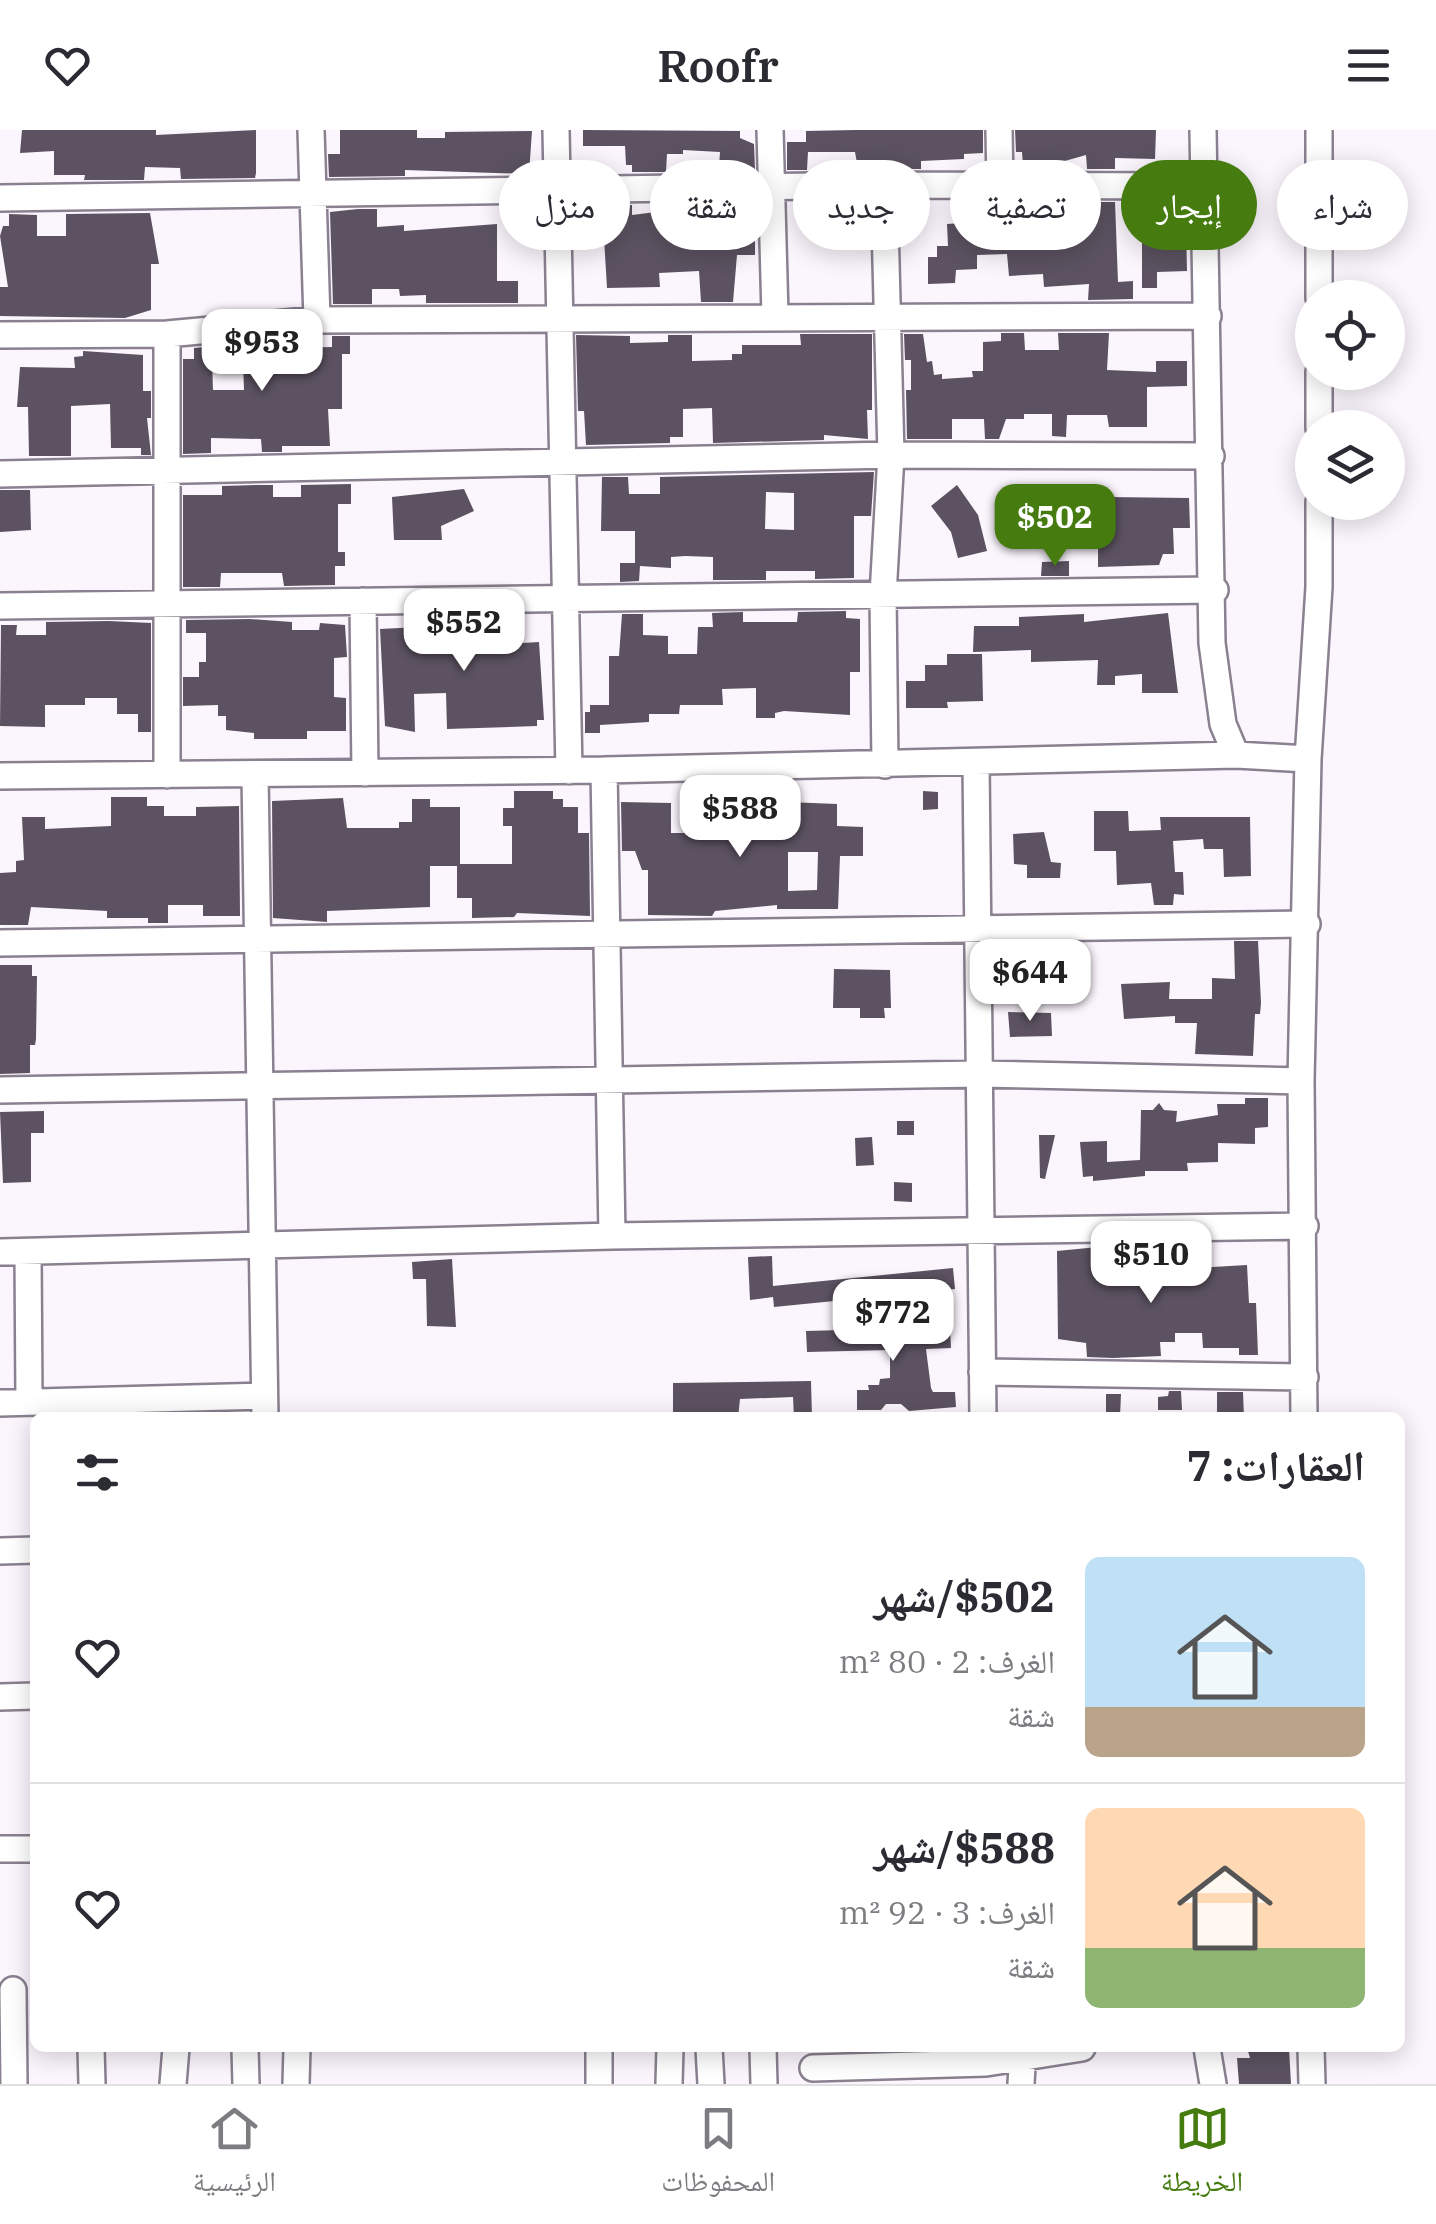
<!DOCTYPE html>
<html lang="ar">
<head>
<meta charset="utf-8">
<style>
  body { margin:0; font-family:"IBM Plex Serif","Noto Naskh Arabic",serif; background:#f7f7f7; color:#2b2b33; direction:rtl; height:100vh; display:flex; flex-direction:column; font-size:38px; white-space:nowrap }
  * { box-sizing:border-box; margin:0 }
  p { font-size:32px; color:#7c7c81 }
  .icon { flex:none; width:55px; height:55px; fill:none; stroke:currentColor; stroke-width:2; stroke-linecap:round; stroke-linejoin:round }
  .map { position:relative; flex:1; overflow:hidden; direction:ltr }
  .side { position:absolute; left:30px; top:1282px; width:1375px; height:640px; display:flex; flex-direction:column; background:#fff; border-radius:15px; box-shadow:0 5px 25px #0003; direction:rtl }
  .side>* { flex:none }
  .guide { position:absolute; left:30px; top:30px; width:1378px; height:90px; direction:rtl; display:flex; gap:20px }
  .tools { position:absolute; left:1295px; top:150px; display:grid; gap:20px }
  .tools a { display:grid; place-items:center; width:110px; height:110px; border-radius:50%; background:#fff; box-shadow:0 5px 25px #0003; font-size:50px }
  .price { position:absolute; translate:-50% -85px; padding:0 22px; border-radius:20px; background:#fff; color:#222; font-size:32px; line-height:65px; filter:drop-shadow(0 2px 5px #0008) }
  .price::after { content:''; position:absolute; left:50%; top:60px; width:30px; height:22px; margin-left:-15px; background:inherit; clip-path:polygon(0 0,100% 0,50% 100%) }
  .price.current { background:#457b0f; color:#fff }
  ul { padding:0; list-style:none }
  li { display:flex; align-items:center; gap:30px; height:250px; padding:0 40px }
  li+li { border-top:2px solid #e1e1e2 }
  li span { display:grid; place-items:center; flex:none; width:280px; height:200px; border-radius:15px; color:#555 }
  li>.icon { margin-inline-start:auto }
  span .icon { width:120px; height:120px; fill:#fffc; stroke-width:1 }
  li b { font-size:42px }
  h2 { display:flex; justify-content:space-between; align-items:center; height:120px; padding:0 40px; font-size:42px }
  .pill { padding:0 35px; border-radius:45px; background:#fff; box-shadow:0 5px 25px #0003; font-size:35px; line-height:90px }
  .pill.current { background:#457b0f; color:#fff }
  header { display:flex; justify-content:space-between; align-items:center; height:130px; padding:0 40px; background:#fff; font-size:45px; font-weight:600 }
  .dock { display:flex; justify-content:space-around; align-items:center; height:140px; border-top:2px solid #e1e1e2; background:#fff; font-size:28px; color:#7c7c81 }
  .dock a { display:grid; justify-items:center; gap:5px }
  .dock .current { color:#457b0f }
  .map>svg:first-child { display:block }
</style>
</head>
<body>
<header><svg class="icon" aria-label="menu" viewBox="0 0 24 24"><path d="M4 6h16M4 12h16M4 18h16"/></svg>Roofr<svg class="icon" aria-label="heart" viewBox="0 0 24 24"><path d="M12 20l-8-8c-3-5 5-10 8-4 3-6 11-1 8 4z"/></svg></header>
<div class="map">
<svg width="1436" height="1954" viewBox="0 0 1436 1954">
  <rect width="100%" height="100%" fill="#fbf6fd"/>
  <!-- building -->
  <path fill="#5c5261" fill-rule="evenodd" d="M22,0H156V5L256,0V43L255,48L181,49L180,38L145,37L144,50H84L85,45H54V21L20,23Z
    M340,0H417V8H445V2L532,1L529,44L405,40V46L329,47L328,24H340Z
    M583,0L740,1V8L754,14L755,40L719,37L720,22L683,20V24H667L666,42H632V35H626L625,16H583Z
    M855,0H983V23L964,24V29L921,31V39H901V33H857L855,22H808L807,40H787V12H806V1Z
    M1015,0H1156L1155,29L1115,28V39H1087L1086,25L1047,36L1023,35L1022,22H1016Z
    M978,72H1115L1118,152L1133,151V169L1088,170L1089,154L1044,157L1043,144L1009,146L1007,124L977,125V139L956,140L955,153L928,154V127H937V116H948L947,94L978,92Z
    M719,74L720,88L733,87L734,107H755V125H737L733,172H701L699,141L659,143L660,157L607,158L602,75H632V85Z
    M358,79H377V97L404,95V101L497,94V151H518V173H426V165L400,166L399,159H372V174H333L330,82Z
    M150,83L159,134H151V180L125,188L0,186V157H8L0,106L3,96H9V84L37,85V106H66V84Z
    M1186,99L1187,141L1157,142V158H1142V101Z
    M1001,203H1024L1025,220H1059L1058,203H1109L1107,240L1156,242V231H1187V256L1147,257V297H1109L1107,285H1067L1066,307L1052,306V284H1024V289H1006L999,309H985L984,289H952V309H907L906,260H911V230H905L904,204H923L927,232L932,231L934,245L942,244V249L973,247L972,241H983V212L1001,211Z
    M800,204H872V280H867L868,309L824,305V310L713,313L712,278L683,279V307H670V313L586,315L584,281H578L576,205L630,206V213L668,212V205H692V231L732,230V224H742V215H801Z
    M332,206H350V224H342V279H328L330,316H282V322H262L261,309L211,308V323L183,324V229H194V218L281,210V218L332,217ZM212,231H243L244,260H213Z
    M83,221L143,225V261H151V288H147L151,325H141V318H111L110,274L71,276V326H29L28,277H17L20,237L75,238L74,227L83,226Z
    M874,342L871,386H854V448L815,449V441H766V450H713V427L685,426L671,427V438L640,436L639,451L620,452V433H635V401H601L602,347H628L629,364H660V347ZM766,362L794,363V400L765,399Z
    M351,354V374H338V422H345V436H335V455L284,456L282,443H221L220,457H183V365H222V356L258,355H273V367H301V355Z
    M957,355L978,385L987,421L958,428L951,402L931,376Z
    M464,359L474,381L441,396L442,410H394L392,367Z
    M0,360H30L31,400L0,402Z
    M1108,367L1189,368L1190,398H1173L1174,424H1163L1159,435L1098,437V370Z
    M1024,380H1047V396H1024Z
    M1069,431V446H1041L1042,432Z
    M846,481V488L860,489V542H850V585L784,581L775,583V588H756V558L722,559L723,575H680L679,584H649V592L600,595V603H585V582H590V575H609V526H619L622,484H643V505L668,506V524H697L698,497H713L712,483L743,482V492H797L798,482Z
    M1168,483L1178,563H1142V544L1115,546V555H1097L1098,530L1031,532V520L973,522L974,496H1019V487L1084,484V492Z
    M522,485L523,513L539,512L544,590H537V596L447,599L446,563L414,564L415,602L385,596L380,499L496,493V486Z
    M250,489L292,492V500H319L320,493L345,495L347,527L334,528V567L346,568V601H307V609H254V603L226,600V586H218V575L183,576V547H199V532H206V503H186V490Z
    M109,491L151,493V602H138V584H117V568H85V575H45V597L0,596L1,495H17L16,505H46V492Z
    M947,524H982L983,571L947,572L948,578H906V551H925V535H947Z
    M514,661H553V669H563V677H578V703H589L590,786L517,783L514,787L472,788V768H457V736H430V777L327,781V792L273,788L272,671L343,668L347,698H399V692H412V669H430V677H460V734H512V696H503V678H514Z
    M923,661L938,662V679L923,680Z
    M111,667H147V676H164V686H196V677L239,676L240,786H203V775H168V793H148V788H107V781L31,777L28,795H0V743L16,742V731L24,730L22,687H45V699L111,696Z
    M621,672L671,673V703H704V694H720V700H763V689H787V672L837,674V696L863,697V726H840L838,779H777V775L715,781L712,786L648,785V740H642L635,721H622ZM788,722H818L817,760L788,761Z
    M1094,681H1128L1129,701L1161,700L1160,687H1250L1251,746L1224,747L1223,719H1204L1203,709L1173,711L1175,742H1183L1184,765L1174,764L1173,775H1154L1151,753L1117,755L1116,721H1094Z
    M1044,702L1051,732L1061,733L1060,748H1027V735L1014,734L1013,704Z
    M1234,811H1258L1261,873L1260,884H1255L1253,926L1195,924L1197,893H1175V886L1124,889L1121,854L1170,852L1169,869H1212V848L1235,849Z
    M1039,834V841H1074L1075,854L1017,864L1016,835Z
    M0,835H32V846H37L36,909L35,915H30V943L0,944Z
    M834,839L890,840L891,878H884L885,888H860V878H833Z
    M1008,882L1051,883L1052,906L1010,907Z
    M1245,968H1268V997L1255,998V1014L1218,1013V1032L1187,1033L1188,1041H1145V1046L1093,1051V1046L1083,1047L1080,1012L1107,1011V1032L1140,1030L1141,980H1153L1159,973L1164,980L1177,981L1176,992L1218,985L1217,974H1245Z
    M44,981V1003H31V1052L3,1053L0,982Z
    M897,991H914V1005H897Z
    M1039,1005H1055L1045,1049L1040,1048Z
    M872,1007L874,1035L856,1036L855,1008Z
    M894,1052L912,1053V1072L894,1071Z
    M1098,1117V1128L1131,1129V1137L1167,1138V1143L1195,1145V1138L1247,1135L1249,1173H1256L1258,1225H1239V1218H1203L1202,1203H1175V1212H1160L1161,1226L1113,1228L1087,1227L1086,1213L1058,1209L1057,1121Z
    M772,1126L773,1156L953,1138L955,1159L774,1177L773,1167L750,1170L748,1127Z
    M452,1129L456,1197L427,1196L426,1149H413L412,1132Z
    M950,1197L951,1218L926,1219L931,1258L933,1262H955L956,1277L909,1281L901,1274H886L881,1280H857V1260H869L868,1255H879L880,1249L890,1248V1220L807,1222L806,1201Z
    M811,1251L812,1288H794L793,1267L740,1269L738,1288H673V1253Z
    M1169,1261H1181L1182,1280H1158V1267L1168,1266Z
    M1217,1262H1243L1244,1288H1217Z
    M1106,1264H1121L1120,1287H1106Z
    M1247,1918H1289L1291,1954H1239L1237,1928H1250Z"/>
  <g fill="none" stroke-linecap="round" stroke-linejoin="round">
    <defs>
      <path id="minor" d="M311,0L317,190
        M556,0L569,641
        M770,0L775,186
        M999,0L1000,57
        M1203,0L1212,513L1223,594L1236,625
        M1319,0V168
        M884,55L891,325L883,465L885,635
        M0,68L884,55L1204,56
        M0,205L167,204L317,190L1208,186
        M1319,242V298
        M0,344L891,325L1211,326
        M363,471L365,643
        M0,476L1215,460
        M976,633L983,1288
        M604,640L612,1106
        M255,644L265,1288
        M167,645V204
        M0,646L604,640L1236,625L1308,629
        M0,813L1307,794
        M0,960L980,944L1301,951
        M0,1122L612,1106L1305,1096
        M28,1122L29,1272
        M982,1242L1305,1247
        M0,1273L264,1266
        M1304,1288L1301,951L1308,629L1319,457V372
        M0,1421L35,1420
        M0,1567L35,1566
        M0,1719H35
        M13,1860L14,1954
        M91,1918L92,1954
        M245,1918L246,1954
        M709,1918L711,1954
        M763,1918L764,1954
        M1207,1918L1213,1954
        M1311,1918L1312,1954
        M813,1938L986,1933L1082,1918
        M173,1954L176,1918
        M296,1954L297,1918
        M599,1954V1918
        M669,1954L670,1918
        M1021,1954L1023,1918"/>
    </defs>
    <!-- minor casing -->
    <use href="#minor" stroke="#8a8090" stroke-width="30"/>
    <!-- minor -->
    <use href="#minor" stroke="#fff" stroke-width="25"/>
  </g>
</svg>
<div class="tools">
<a><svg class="icon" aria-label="locate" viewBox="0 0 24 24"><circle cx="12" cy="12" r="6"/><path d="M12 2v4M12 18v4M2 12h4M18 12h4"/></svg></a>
<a><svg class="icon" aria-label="layers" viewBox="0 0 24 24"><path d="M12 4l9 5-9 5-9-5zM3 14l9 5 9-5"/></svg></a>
</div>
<b class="price" style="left:262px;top:264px">$953</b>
<b class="price current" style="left:1055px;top:439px">$502</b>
<b class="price" style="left:464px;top:544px">$552</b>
<b class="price" style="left:740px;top:730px">$588</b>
<b class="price" style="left:1030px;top:894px">$644</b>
<b class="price" style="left:1151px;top:1176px">$510</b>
<b class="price" style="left:893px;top:1234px">$772</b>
<div class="guide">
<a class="pill">شراء</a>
<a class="pill current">إيجار</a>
<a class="pill">تصفية</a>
<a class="pill">جديد</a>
<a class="pill">شقة</a>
<a class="pill">منزل</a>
</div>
<section class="side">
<h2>العقارات: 7<svg class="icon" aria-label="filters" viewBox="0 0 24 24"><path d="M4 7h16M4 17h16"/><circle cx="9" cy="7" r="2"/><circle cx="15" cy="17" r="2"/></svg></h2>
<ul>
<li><span style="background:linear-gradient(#bfe0f5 75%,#b9a48a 0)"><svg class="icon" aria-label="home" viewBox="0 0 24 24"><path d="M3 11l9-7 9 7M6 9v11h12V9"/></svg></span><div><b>$502/شهر</b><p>الغرف: 2 · 80 m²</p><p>شقة</p></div><svg class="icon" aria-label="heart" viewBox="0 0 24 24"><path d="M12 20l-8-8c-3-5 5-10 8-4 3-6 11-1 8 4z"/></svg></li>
<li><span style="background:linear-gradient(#ffd9b3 70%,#8fb573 0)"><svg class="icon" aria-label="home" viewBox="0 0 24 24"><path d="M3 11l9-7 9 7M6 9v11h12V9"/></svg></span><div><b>$588/شهر</b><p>الغرف: 3 · 92 m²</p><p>شقة</p></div><svg class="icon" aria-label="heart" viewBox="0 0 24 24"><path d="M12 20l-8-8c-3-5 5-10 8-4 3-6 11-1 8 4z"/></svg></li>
</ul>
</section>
</div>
<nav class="dock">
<a class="current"><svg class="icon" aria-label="map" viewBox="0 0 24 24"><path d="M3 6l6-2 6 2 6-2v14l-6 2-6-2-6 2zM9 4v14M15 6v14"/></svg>الخريطة</a>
<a><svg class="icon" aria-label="saved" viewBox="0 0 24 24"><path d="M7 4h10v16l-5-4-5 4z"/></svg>المحفوظات</a>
<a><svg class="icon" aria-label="home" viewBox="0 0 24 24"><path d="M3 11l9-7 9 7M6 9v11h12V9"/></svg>الرئيسية</a>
</nav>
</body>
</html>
